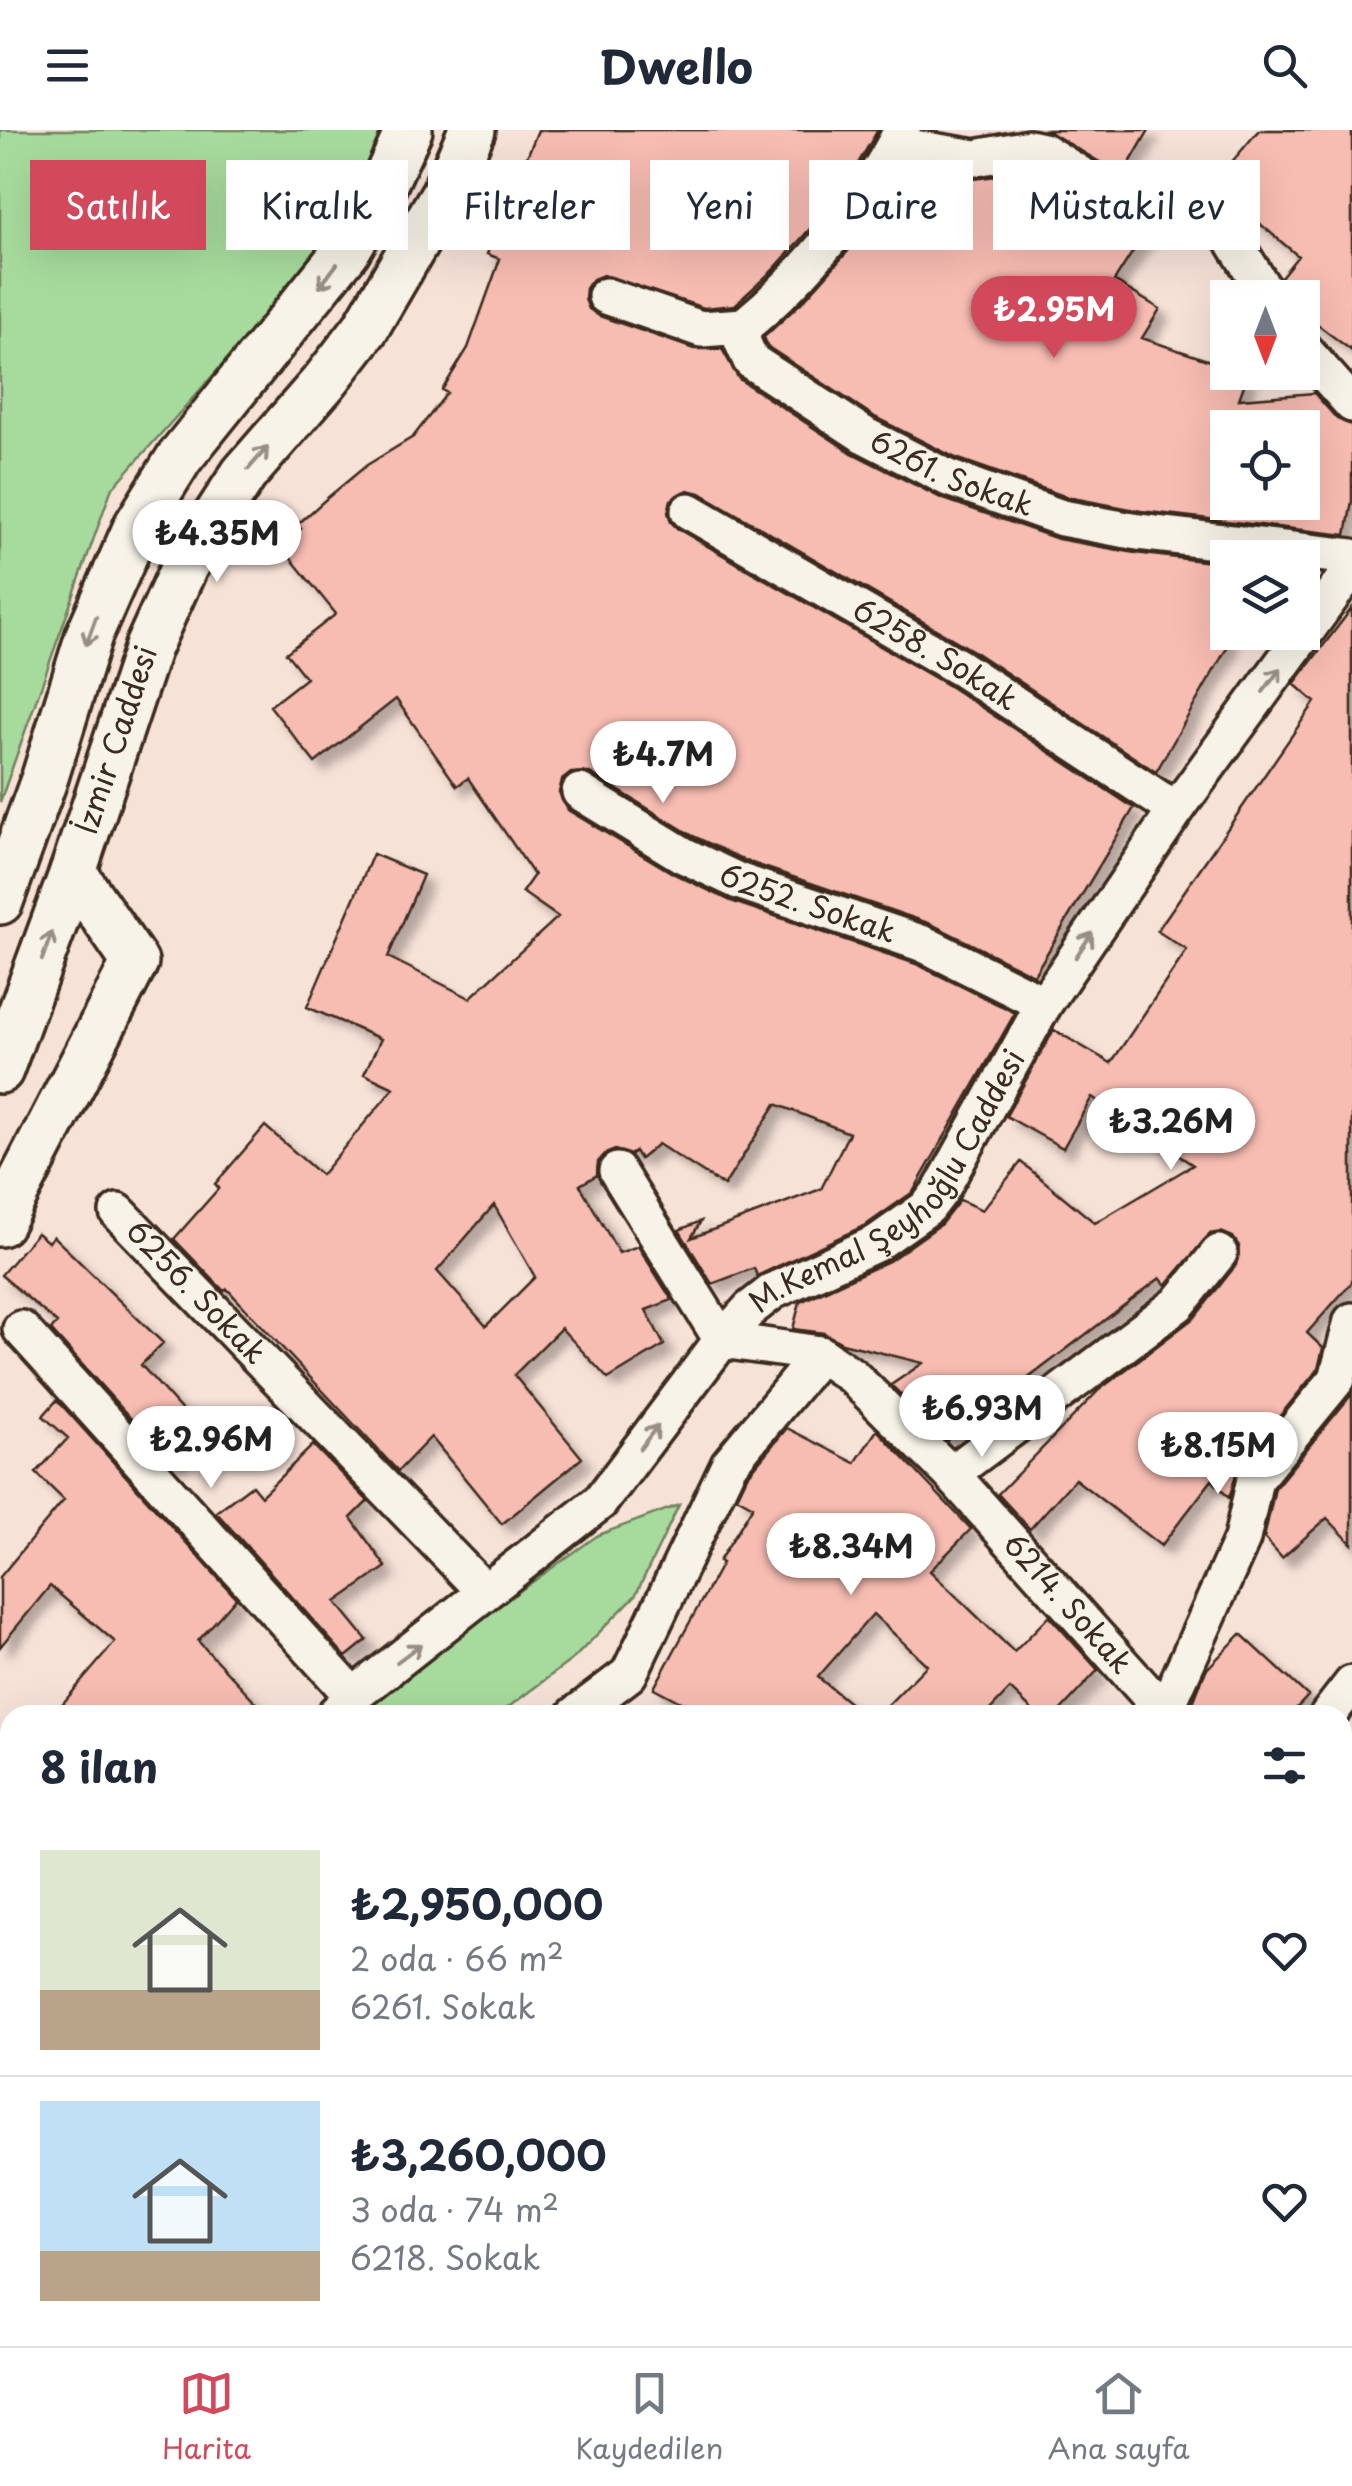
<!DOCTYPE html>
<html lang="tr">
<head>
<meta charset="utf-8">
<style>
  body { margin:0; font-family:"Playpen Sans",sans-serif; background:#f2f2f3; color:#1f2937; height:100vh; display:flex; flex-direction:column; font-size:38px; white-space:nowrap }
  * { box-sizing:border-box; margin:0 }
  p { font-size:32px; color:#747a83 }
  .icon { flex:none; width:55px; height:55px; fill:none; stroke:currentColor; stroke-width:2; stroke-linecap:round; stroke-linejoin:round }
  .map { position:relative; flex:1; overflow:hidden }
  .sheet { position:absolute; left:0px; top:1575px; width:1352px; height:642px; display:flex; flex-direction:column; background:#fff; border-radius:30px 30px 0 0; box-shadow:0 10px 40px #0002 }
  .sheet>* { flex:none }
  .top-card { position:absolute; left:30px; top:30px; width:1292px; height:90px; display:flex; gap:20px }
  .needle { width:65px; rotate:180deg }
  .buttons { position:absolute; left:1210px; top:150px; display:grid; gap:20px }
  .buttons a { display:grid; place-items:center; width:110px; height:110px; border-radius:0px; background:#fff; box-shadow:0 10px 40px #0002; font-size:50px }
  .price { position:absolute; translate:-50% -85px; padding:0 22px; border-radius:35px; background:#fff; color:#222; font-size:32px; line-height:65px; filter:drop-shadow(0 2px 5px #0008) }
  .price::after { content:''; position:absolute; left:50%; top:60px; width:30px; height:22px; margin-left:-15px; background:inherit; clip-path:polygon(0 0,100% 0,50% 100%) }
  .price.selected { background:#d1495b; color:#fff }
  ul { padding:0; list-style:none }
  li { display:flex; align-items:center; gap:30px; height:250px; padding:0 40px }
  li+li { border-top:2px solid #e0e1e3 }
  li span { display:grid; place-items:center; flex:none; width:280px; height:200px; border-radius:0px; color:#555 }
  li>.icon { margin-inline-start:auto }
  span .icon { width:120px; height:120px; fill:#fffc; stroke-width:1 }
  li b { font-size:42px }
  h2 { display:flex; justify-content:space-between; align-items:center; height:120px; padding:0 40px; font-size:42px }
  .pill { padding:0 35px; border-radius:0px; background:#fff; box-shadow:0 10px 40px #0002; font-size:35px; line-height:90px }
  .pill.selected { background:#d1495b; color:#fff }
  header { display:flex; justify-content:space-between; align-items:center; height:130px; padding:0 40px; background:#fff; font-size:45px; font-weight:700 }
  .tabs { display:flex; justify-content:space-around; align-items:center; height:140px; border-top:2px solid #e0e1e3; background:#fff; font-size:28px; color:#747a83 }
  .tabs a { display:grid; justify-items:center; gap:5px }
  .tabs .selected { color:#d1495b }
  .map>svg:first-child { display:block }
</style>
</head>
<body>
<header><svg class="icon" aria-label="menu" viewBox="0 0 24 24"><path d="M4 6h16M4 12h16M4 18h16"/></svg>Dwello<svg class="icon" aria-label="search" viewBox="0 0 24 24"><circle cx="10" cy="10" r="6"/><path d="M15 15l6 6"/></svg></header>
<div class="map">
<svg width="1352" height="2216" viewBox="0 0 1352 2216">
  <defs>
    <filter id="shadow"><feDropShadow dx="9" dy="9" stdDeviation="5" flood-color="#0004"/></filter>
  </defs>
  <rect width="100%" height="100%" fill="#f7e2d8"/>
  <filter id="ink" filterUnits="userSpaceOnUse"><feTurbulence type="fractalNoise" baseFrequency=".01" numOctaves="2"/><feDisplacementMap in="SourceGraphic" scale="20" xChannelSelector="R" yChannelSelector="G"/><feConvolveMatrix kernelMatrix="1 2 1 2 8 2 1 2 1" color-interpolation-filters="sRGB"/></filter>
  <g filter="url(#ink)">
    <!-- green -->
    <path fill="#a7db9d" stroke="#71825e" stroke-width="2.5" d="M0,0H390L370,69L111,360L0,672Z
      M679,1375L635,1466L574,1528L498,1585H351L359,1576L598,1405Z"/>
    <!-- building -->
    <path fill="#f7bcb2" stroke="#3b2a1e" stroke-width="2.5" fill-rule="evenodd" filter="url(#shadow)" d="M538,0H878L853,42L816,92L774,139L735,175L704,178L603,145L593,149L586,158L585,169L589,179L599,186L694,219H722L739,249L852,323L941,368L1058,409L1135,423L1228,434V516L1156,642L972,520L700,363L688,360L671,370L668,382L671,392L678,399L949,556L1134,678L1034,845L931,794L746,731L693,706L590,643H571L562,650L559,662L568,680L674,744L731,771L916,834L1015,883L913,1062L866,1095L757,1146L754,1138L712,1154L679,1100L701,1091L691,1108L821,1059L849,1003L776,974L724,1056L658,1014L640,1029L635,1021L630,1025L615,1020L605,1024L598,1032L597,1045L580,1055L619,1123L638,1116L672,1170L646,1180L664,1215L608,1249L561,1198L514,1245L582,1328L502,1394L431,1307L398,1341L227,1159L224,1161L174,1109L219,1058L215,1054L265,996L321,1045L394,958L364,944L381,909L307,877L373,724L423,745L388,827L470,868L558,787L522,762L534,745L468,648L457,656L396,569L315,633L270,576L306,548L286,523L336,484L280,415L301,399L298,394L326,369L367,335L413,307L447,263L442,260L468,218L500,129L487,124ZM494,1075L535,1147L486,1196L437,1141Z
      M1046,0H1149L1127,38L1103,34Z
      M1259,0H1352V221L1302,183V168H1290L1281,147L1298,126L1213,54Z
      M906,38L973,49L1035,41L1084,72L1109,78L1146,101L1114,151L1160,179L1142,208L1228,237V242L1248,244L1239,269L1314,263L1337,289L1352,295V371L1346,405L1141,381L1067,367L956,328L875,287L768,217L764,207L804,170L849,120ZM1228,298H1302V372H1228Z
      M1352,478V1152L1307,1203L1323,1218L1318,1239L1239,1336L1229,1368L1212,1350L1161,1416L1075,1349L1030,1399L998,1364L1099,1260L1195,1187L1236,1135L1239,1116L1233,1107L1221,1102L1210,1104L1166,1155L1160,1148L947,1310L891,1255L923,1233L842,1213L824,1203L793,1199L800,1172L889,1131L941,1094L960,1070L982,1080L1021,1032L1095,1093L1193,1035L1092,967L1063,1018L1006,986L1054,900L1111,933L1187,820L1157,801L1315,572L1294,554Z
      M37,1103L48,1112L53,1106L163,1213L141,1235L203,1304L171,1333L51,1200L57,1193L1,1145Z
      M1352,1264V1414L1327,1388L1282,1428L1264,1408L1275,1358Z
      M57,1270L236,1468L198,1511L268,1585H53L115,1512L50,1456L0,1517V1447L64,1370L36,1343L68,1308L43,1286Z
      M787,1298L855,1333L877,1300L971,1399L930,1441L1014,1522L1049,1486L1098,1540L1056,1585H1037L1010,1559L985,1585H878L927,1535L873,1484L818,1547L864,1585H705L654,1558L722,1433L719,1431L753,1376L737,1367L747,1346Z
      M313,1315L368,1371L351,1388L386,1437L336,1472L367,1510L346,1527L216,1382L252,1355L261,1366Z
      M1241,1504L1308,1566L1290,1585H1188L1206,1540Z"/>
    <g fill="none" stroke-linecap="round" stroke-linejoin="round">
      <defs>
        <g id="minor">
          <path d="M895,15L976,28L1029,18L1043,21L1095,54L1179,69L1205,82L1231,107L1269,168"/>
          <path id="s1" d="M606,166L701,199L744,196L742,211L751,231L864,305L948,348L1062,388L1138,402L1352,427"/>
          <path d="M744,196C805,146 867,71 902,0"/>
          <path d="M1302,218L1352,274"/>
          <path id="s2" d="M689,381L960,538L1176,680"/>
          <path id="s3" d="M580,662L683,725L738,751L924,814L1044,874"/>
          <path id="s4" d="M617,1041L722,1210L820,1224L852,1246L951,1344L1167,1585"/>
          <path id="s5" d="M118,1082L484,1461"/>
          <path d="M21,1199L353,1566"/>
          <path d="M951,1344L1178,1174L1219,1123"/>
          <path id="s6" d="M334,1585L353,1566L600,1372L722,1210L750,1179L773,1161L877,1113L928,1077L941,1060L1044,874L1176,680L1352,438"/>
          <path d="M575,1585L629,1544L729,1334L820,1224"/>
          <path d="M1163,1585L1242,1409L1255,1349L1337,1249L1352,1191"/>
          <path d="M1328,1585L1352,1554"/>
          <path d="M1342,1764L1352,1775"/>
          <path d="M0,1951L10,1943"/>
          <path d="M1342,2186L1352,2173"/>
          <path d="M810,2208L818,2216"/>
          <path d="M1129,2208L1138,2216"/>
          <path d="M78,2216L86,2208"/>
          <path d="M1320,2216L1326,2208"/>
        </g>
        <g id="tertiary">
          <path d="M0,771L45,647L89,505L137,396L180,327L347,120L376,71L409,0"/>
          <path id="s7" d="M0,940L73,742L148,517L185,435L244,344L325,251L365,199L445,62L472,0"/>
          <path d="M0,1093L135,832L73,742"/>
        </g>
      </defs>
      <!-- minor casing -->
      <use href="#minor" stroke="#3b2a1e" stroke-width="42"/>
      <!-- tertiary casing -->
      <use href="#tertiary" stroke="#3b2a1e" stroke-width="52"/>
      <!-- minor -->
      <use href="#minor" stroke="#f7f3e8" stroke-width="35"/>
      <!-- tertiary -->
      <use href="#tertiary" stroke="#f7f3e8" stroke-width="45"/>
    </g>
    <!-- one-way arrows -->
    <defs><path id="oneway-shaft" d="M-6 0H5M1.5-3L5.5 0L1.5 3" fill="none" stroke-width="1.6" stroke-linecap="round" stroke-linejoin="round" transform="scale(2.5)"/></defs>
    <g stroke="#998e83">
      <use href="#oneway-shaft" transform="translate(328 146) rotate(127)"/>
      <use href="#oneway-shaft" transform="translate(258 328) rotate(-49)"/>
      <use href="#oneway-shaft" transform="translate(91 501) rotate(110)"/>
      <use href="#oneway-shaft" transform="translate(1272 550) rotate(-53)"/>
      <use href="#oneway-shaft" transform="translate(1084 815) rotate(-56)"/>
      <use href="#oneway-shaft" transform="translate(47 816) rotate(-70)"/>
      <use href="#oneway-shaft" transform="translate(649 1307) rotate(-53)"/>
      <use href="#oneway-shaft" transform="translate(409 1523) rotate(-37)"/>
    </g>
  </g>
  <g text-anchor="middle" stroke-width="8" stroke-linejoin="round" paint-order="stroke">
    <!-- street labels -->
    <g font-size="30" fill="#3b2a1e" stroke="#f7f3e8">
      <text dy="10" stroke="none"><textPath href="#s1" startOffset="412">6261. Sokak</textPath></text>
      <text dy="10" stroke="none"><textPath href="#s2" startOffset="285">6258. Sokak</textPath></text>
      <text dy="10" stroke="none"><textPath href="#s7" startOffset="350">İzmir Caddesi</textPath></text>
      <text dy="10" stroke="none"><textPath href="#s3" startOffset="255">6252. Sokak</textPath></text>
      <text dy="10" stroke="none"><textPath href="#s6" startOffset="780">M.Kemal Şeyhoğlu Caddesi</textPath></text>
      <text dy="10" stroke="none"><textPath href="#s5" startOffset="112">6256. Sokak</textPath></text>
      <text dy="10" stroke="none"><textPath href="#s4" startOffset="650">6214. Sokak</textPath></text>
    </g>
  </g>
</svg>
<div class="buttons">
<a><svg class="needle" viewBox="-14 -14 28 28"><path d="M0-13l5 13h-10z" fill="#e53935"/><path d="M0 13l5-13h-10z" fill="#747a83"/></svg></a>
<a><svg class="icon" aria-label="locate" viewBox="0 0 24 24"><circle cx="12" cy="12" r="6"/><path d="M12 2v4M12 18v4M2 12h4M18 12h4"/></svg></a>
<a><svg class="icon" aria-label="layers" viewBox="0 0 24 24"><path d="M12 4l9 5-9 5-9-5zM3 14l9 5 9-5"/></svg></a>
</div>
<b class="price selected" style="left:1054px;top:231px">₺2.95M</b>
<b class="price" style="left:217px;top:455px">₺4.35M</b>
<b class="price" style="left:663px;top:676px">₺4.7M</b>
<b class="price" style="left:1171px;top:1043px">₺3.26M</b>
<b class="price" style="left:982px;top:1330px">₺6.93M</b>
<b class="price" style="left:211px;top:1361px">₺2.96M</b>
<b class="price" style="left:1218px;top:1367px">₺8.15M</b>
<b class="price" style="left:851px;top:1468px">₺8.34M</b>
<div class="top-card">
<a class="pill selected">Satılık</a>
<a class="pill">Kiralık</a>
<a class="pill">Filtreler</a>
<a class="pill">Yeni</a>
<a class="pill">Daire</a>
<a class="pill">Müstakil ev</a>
</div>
<section class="sheet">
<h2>8 ilan<svg class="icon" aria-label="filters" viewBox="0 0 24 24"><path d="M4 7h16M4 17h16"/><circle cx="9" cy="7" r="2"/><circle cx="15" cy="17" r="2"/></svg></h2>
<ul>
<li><span style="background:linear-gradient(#dfe7d0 70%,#b9a48a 0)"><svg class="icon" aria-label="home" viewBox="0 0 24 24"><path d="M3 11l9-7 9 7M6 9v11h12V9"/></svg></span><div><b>₺2,950,000</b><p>2 oda · 66 m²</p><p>6261. Sokak</p></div><svg class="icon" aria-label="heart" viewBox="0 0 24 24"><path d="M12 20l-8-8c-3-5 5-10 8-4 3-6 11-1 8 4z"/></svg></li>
<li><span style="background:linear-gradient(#bfe0f5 75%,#b9a48a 0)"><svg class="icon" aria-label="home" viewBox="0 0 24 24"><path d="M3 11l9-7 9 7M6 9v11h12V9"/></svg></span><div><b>₺3,260,000</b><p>3 oda · 74 m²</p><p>6218. Sokak</p></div><svg class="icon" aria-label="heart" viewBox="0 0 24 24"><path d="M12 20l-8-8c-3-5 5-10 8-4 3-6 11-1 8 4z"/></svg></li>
</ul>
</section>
</div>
<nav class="tabs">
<a class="selected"><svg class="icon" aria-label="map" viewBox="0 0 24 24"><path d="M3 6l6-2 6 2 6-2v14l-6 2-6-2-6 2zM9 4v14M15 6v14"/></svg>Harita</a>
<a><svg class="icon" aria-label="saved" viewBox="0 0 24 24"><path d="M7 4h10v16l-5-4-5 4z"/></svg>Kaydedilen</a>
<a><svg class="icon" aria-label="home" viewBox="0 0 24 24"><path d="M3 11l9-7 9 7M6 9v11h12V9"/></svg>Ana sayfa</a>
</nav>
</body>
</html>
